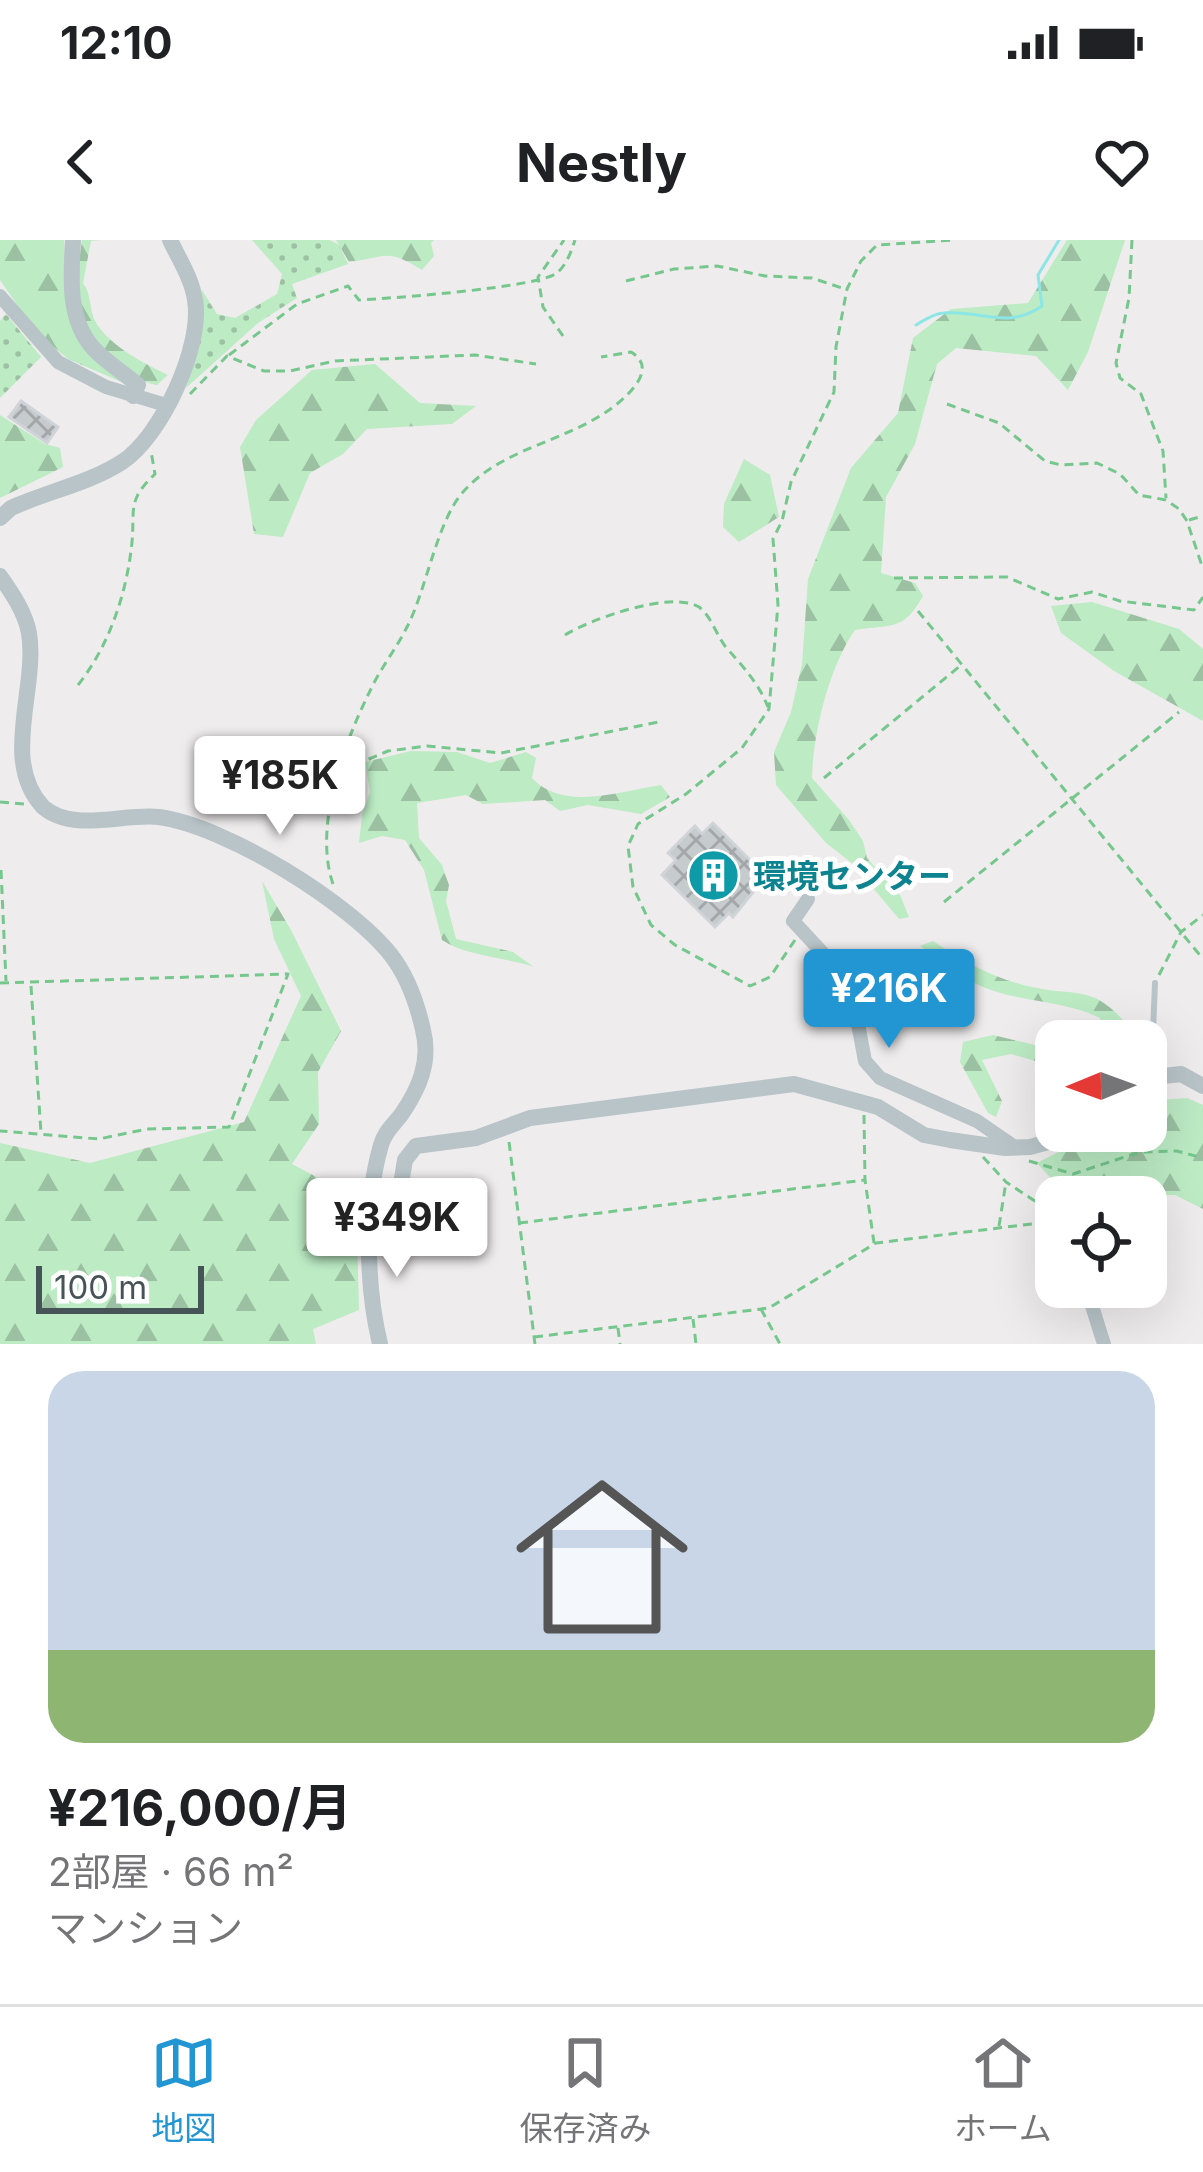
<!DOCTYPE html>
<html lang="ja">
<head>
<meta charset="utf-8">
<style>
  body { margin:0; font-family:Inter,"Noto Sans JP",sans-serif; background:#f2f2f2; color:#202124; height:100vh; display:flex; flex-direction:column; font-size:45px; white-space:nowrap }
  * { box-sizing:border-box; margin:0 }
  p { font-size:39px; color:#757577 }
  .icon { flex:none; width:66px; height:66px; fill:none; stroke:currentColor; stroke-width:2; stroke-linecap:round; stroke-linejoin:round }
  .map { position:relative; height:1104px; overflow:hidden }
  .details { display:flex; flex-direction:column; background:#fff; flex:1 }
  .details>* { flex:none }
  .needle { width:78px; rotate:269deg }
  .buttons { position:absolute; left:1035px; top:780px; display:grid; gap:24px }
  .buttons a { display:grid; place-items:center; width:132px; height:132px; border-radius:24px; background:#fff; box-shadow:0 12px 48px #0002; font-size:60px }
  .scale { position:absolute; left:36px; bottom:30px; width:168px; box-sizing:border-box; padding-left:12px; border:6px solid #465458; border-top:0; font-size:33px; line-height:42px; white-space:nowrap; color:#465458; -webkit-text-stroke:9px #fff; paint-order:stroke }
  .price { position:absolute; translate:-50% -102px; padding:0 27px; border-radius:12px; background:#fff; color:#222; font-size:39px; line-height:78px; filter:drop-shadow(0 3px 6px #0008) }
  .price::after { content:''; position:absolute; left:50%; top:72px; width:36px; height:27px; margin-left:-18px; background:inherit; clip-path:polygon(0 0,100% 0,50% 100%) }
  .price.current { background:#2296d3; color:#fff }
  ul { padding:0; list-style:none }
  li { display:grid; align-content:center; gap:24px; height:636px; padding:0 48px }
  li span { display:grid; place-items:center; height:372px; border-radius:36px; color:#555 }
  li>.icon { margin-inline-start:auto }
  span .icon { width:216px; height:216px; fill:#fffc; stroke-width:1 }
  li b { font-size:51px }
  .status { display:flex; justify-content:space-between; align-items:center; height:84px; padding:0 60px; background:#fff; direction:ltr }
  .status svg { height:33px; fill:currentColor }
  header { display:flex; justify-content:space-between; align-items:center; height:156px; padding:0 48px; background:#fff; font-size:54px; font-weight:700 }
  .menu { display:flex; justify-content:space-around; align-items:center; height:168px; border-top:3px solid #e0e0e0; background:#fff; font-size:33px; color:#757577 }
  .menu a { display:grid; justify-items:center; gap:6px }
  .menu .current { color:#2296d3 }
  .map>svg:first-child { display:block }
</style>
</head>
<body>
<div class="status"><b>12:10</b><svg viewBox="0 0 49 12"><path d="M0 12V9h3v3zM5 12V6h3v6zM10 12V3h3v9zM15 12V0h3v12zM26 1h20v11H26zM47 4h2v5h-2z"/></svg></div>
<header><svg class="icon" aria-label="back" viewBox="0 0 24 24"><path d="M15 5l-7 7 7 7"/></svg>Nestly<svg class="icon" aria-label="heart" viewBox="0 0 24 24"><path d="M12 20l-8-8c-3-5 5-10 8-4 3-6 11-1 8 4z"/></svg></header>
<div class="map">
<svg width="1203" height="1104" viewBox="0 0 1203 1104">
  <defs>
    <pattern id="grass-dots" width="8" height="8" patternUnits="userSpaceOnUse" patternTransform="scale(3)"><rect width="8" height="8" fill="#bcebc4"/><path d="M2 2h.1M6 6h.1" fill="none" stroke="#9bc1a2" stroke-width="1.8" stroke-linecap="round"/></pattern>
    <pattern id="forest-firs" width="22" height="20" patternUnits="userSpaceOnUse" patternTransform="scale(3)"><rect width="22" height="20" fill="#bcebc4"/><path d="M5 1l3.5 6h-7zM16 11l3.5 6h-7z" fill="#9bc1a2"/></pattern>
    <pattern id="building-cross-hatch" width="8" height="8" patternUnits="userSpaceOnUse" patternTransform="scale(3)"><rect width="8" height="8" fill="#c6cbce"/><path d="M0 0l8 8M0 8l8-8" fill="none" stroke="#a3a7aa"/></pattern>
  </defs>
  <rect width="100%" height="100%" fill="#efeced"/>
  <!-- grass -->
  <path fill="url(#grass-dots)" d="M252,0H330L339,5L348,24L292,44L297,58L258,83L186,148L202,94V50L217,74L235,78L277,54L282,34Z
    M6,74L41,117L0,158V81Z"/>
  <!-- forest -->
  <path fill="url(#forest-firs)" d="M0,0H64C68,85 57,82 124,143L68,119L35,91L0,40Z
    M82,0H101L91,1L83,43C92,55 89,69 95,81C108,105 145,124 168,135L157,145C143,143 135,135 124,127C76,89 73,58 82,0Z
    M336,0H434L431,3L434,16L422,30C385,7 386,18 349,22Z
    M1067,0H1125L1088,112L1068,150L1036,116L956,108L937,124L915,204L886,257L881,333L915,343L923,356C903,392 891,384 855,390C829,427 813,493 812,538L849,580L863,601L867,618L900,655L909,677L899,679L853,624L826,603L776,545L774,512L791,472L802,424L808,339L851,228L898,173L913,98L951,69L1028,63Z
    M375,124L420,163L476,166L452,184L367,189L343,214L310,233L283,297L254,294L240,207L256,180L312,130Z
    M0,175L45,204L60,208L63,227L0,258Z
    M744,219L770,235L779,277L739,302L723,287L724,264Z
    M1092,362L1179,389L1203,409V481L1114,431L1061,393L1051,366Z
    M411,511L457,512L490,523L526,512L536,518L532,538C563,572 621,551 661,545L670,557L641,574L588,565L560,571L545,560L483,564L466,555L417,563L419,598L442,625L449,645L446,661L456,699L513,712L534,727C505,717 465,716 442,700L424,630L405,600L382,596L359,603L362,575L370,552L365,522Z
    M262,641L291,690L341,791L318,832L319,884L292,924L356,958L359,1070L313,1089L316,1104H0V903L90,923L244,882L301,756L274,699Z
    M933,701C966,723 998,741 1037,748C1076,756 1092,746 1123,780L1119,801H1092L1101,795L1100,778C1063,760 1022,763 983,747C961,738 939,719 920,706Z
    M993,795L1056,810V827L1011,814L982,820L1002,861L996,877L988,873L960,822L963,802Z
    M1187,858L1203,865V969L1175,955L1068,957L1037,923L1099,891H1146V861Z"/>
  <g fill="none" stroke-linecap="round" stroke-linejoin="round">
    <!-- stream -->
    <path stroke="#8be6e5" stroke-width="3" d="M916,85C924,80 935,73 944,73C982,70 1007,90 1042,66L1038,35L1059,0"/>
  </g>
  <!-- building -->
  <path fill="url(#building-cross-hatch)" stroke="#d0d4d8" stroke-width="3" d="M21,161L58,187L47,203L9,177Z
    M713,583L766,636L733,677L729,673L715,687L662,635L676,620L668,613L695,586L702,594Z"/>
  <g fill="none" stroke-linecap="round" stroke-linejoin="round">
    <!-- path -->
    <path stroke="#76c78d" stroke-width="3" stroke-dasharray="9 6" stroke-linecap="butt" d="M1132,0L1129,58L1116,123L1120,138L1141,154L1156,193L1163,211L1166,258
      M626,41L674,29L717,26L765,36L812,38L845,49
      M563,96L543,67L538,37L564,0
      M229,115L297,64L348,46L359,60C393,58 536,48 557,33C567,24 571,12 575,0
      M190,154L227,116L264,131H290L335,121L475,115L536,124
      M947,164L999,183L1045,221L1061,225L1097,223L1120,234L1139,255L1166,260L1179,269L1187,281L1203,329
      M1189,280L1203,276
      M894,338L1007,337L1058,359L1092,352L1120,361L1194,370L1203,357
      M918,371L1203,719
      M565,395C591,379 671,350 699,367C711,376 716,394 725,406C743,427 758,442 768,467
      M78,445C109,406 127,353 132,302C135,267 127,261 155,234L151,211
      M341,531L388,511L427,506L501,513L659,482
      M824,538L960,426
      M0,562L24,564
      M1,630L6,741
      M333,644C313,587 344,503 370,451C380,429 396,409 407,387C426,351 437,281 463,252C506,203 581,201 627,155C641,141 651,124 631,112L601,117
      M944,662L1179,472
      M795,700L770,737L750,746L675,705L651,685L633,647L628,606L638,584L686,554L742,508L769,469L778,365L773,299L782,281L791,242L834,152L836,107L847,49L861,21L877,5L953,0
      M1159,735L1181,692L1203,675
      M0,743L288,734L229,887L147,889L99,899L0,891
      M31,746L41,893
      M864,875L865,940L874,1003
      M509,902L535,1104
      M983,917L1006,942L1056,975
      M1029,921L1073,934L1140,912L1177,911L1203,918
      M519,983L865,940
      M999,986L1006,942
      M761,1069L780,1104
      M693,1079L696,1104
      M618,1088L620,1104
      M534,1097L769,1068L876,1003L1056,981"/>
    <!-- service -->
    <path stroke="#b8c4c8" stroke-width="6" d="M1155,743L1153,792L1160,834"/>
    <!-- minor -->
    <path stroke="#b8c4c8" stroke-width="14" d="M0,56L58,122L106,147L166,165
      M808,659L793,681L845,737L853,757L865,821L880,838L977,881L1016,908
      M1086,1047L1104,1104"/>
    <!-- tertiary -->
    <path stroke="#b8c4c8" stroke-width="16" d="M73,0C71,36 67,80 94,109C106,122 124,133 138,145L133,156
      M0,278L11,268C46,252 90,243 122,222C161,197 203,106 195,60C192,39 179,19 170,0
      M0,336C12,353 25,372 29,393C38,449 0,521 43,567C73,593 123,573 159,577C226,586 350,663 391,715C408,737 417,763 423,790C431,822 419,849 401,875C393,885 384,893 381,905C364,963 366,1046 380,1104
      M1146,838L1181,834L1203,846
      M372,981L399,956L405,920L416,906L476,898L530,878L794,844L878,867L924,895L950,900L1005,908L1030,907L1088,891"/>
  </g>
  <!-- icons -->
  <defs>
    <symbol id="building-disc" viewBox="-11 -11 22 22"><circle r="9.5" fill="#0f9aa8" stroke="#fff"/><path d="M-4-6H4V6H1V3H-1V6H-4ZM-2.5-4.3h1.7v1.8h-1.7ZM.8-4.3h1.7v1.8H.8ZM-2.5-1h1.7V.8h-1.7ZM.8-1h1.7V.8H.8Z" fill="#fff"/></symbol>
  </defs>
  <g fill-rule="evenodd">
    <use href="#building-disc" x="684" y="606" width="59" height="59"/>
  </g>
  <g text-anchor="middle" stroke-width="10" stroke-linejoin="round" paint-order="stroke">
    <!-- culture labels -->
    <g font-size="33" font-weight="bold" fill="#0d838f" stroke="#fff" text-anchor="start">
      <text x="753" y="648">環境センター</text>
    </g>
  </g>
</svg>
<div class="buttons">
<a><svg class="needle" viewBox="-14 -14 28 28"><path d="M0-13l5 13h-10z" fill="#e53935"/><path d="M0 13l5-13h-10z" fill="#757577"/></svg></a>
<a><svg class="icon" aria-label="locate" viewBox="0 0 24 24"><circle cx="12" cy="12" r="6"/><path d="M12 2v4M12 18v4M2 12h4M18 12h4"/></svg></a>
</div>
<div class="scale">100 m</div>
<b class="price" style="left:280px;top:598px">¥185K</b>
<b class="price current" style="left:889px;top:811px">¥216K</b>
<b class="price" style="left:397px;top:1040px">¥349K</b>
</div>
<section class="details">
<ul>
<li><span style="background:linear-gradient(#c9d6e8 75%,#8fb573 0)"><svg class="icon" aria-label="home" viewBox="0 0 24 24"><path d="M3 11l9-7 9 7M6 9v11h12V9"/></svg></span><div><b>¥216,000/月</b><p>2部屋 · 66 m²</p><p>マンション</p></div></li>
</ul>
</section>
<nav class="menu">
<a class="current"><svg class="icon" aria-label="map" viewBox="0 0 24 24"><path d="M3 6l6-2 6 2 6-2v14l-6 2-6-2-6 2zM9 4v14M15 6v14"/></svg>地図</a>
<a><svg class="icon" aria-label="saved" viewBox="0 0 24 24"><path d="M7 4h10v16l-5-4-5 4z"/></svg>保存済み</a>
<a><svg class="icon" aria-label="home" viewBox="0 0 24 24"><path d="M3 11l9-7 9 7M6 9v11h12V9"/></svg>ホーム</a>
</nav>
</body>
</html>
